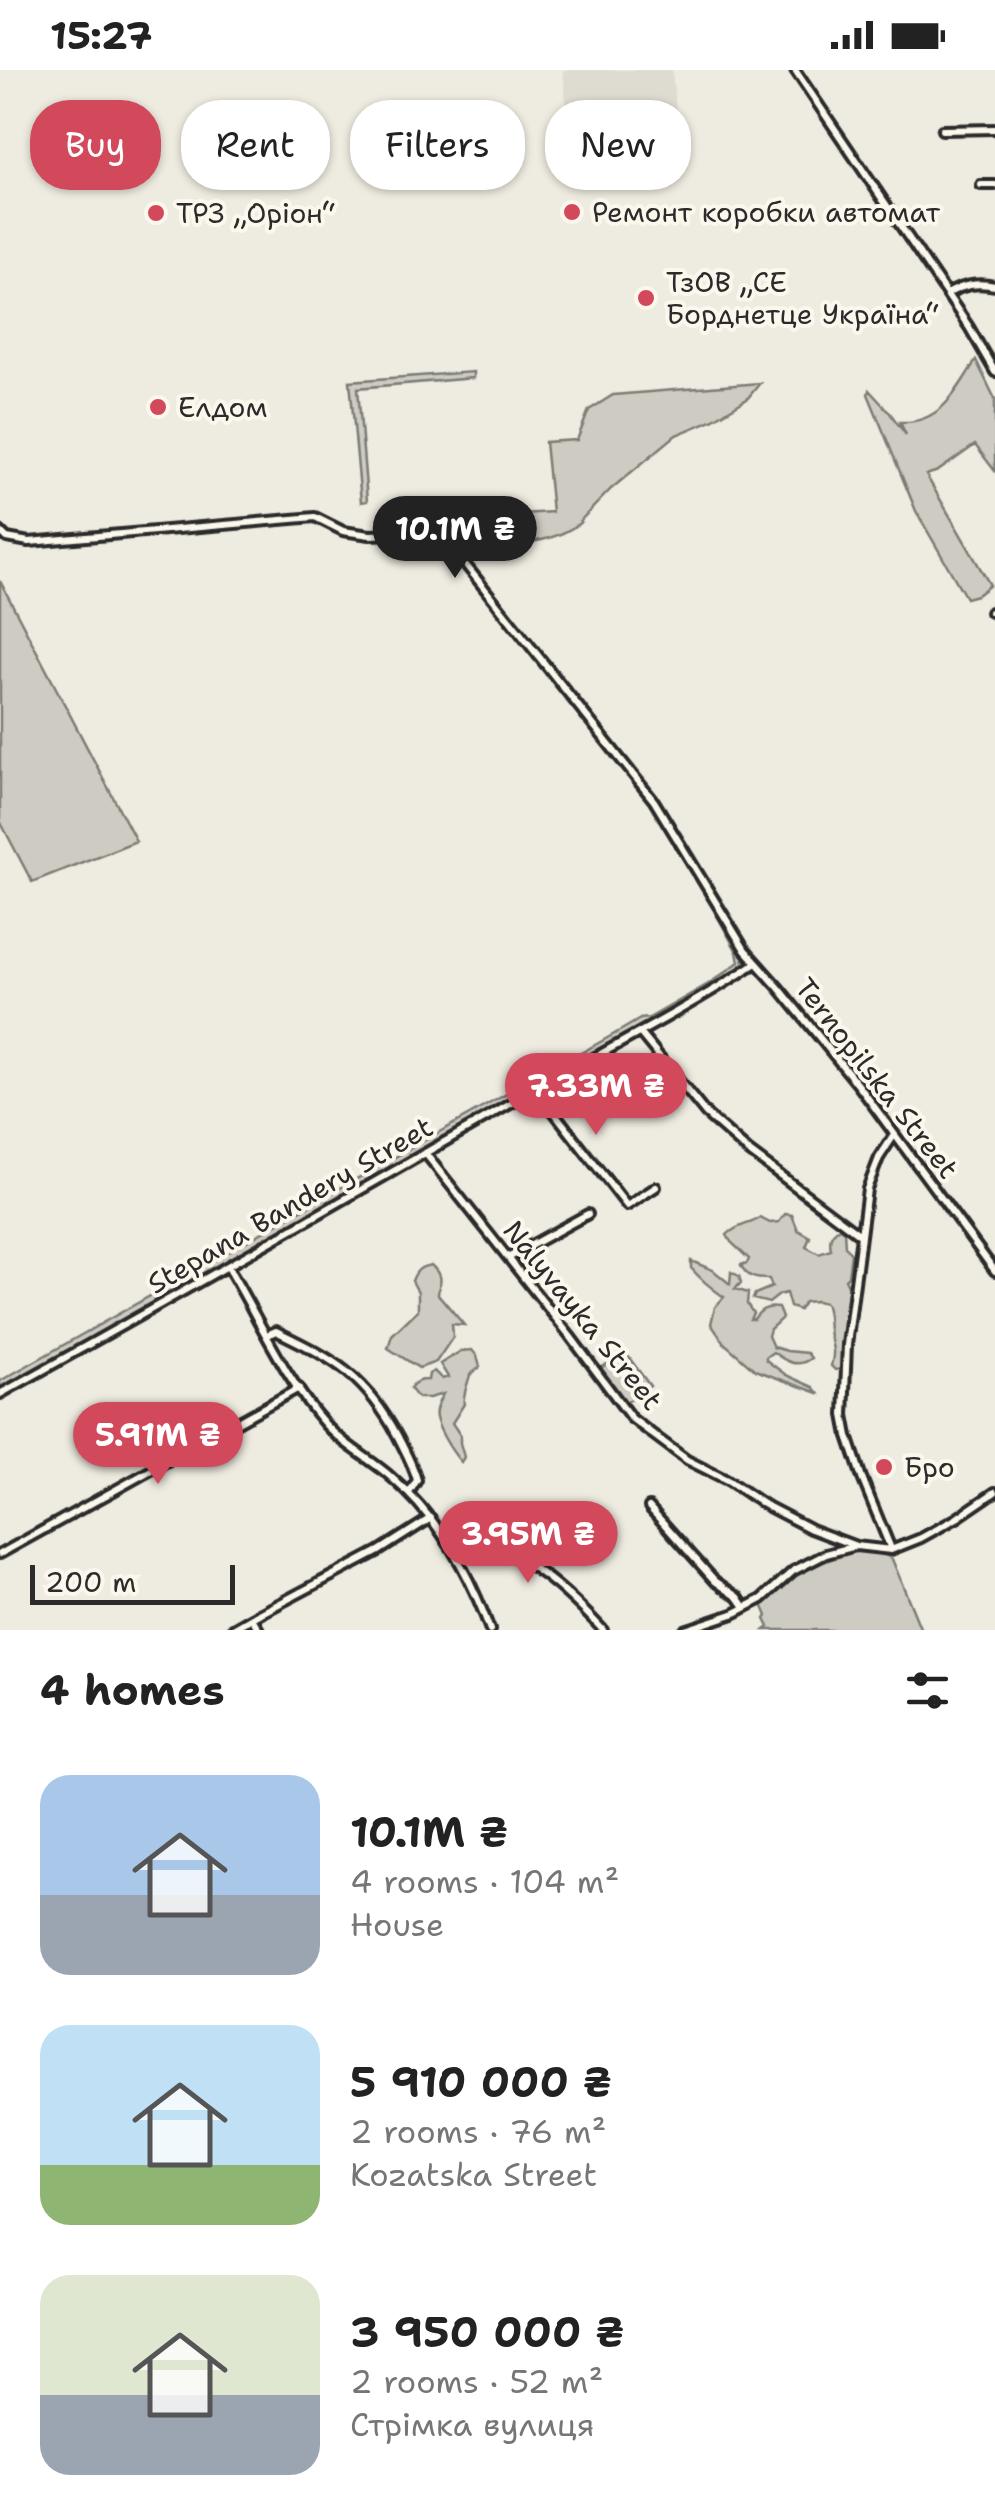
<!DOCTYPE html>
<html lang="en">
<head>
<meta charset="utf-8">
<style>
  body { margin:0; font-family:"Shantell Sans",sans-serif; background:#f2f2f2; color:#222; height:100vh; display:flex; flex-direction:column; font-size:38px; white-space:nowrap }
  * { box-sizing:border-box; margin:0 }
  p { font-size:32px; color:#767676 }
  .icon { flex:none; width:55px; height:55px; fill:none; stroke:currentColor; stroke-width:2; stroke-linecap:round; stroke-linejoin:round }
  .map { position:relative; height:1560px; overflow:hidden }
  .drawer { display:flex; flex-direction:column; background:#fff; flex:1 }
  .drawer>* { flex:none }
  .hud { position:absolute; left:30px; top:30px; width:935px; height:90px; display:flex; gap:20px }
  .scale { position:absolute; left:30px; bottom:25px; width:205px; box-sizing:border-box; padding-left:10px; border:5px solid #2b2b2b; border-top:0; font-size:28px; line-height:35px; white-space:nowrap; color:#2b2b2b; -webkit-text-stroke:8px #fbf7ec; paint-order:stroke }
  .price { position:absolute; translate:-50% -85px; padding:0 22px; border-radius:35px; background:#d1495b; color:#fff; font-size:32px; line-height:65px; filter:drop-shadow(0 2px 5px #0008) }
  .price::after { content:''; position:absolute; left:50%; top:60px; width:30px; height:22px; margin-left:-15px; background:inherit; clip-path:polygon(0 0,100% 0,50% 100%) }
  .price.current { background:#222; color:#fff }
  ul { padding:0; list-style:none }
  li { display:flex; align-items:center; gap:30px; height:250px; padding:0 40px }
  li span { display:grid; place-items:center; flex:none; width:280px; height:200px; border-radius:30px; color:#555 }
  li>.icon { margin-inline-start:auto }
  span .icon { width:120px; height:120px; fill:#fffc; stroke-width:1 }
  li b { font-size:42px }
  h2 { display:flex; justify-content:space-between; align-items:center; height:120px; padding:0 40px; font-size:42px }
  .chip { padding:0 35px; border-radius:40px; background:#fff; box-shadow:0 2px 8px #0004; font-size:35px; line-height:90px }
  .chip.current { background:#d1495b; color:#fff }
  .status { display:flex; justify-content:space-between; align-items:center; height:70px; padding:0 50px; background:#fff; direction:ltr }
  .status svg { height:28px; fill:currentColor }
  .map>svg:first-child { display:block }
</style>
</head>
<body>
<div class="status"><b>15:27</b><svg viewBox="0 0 49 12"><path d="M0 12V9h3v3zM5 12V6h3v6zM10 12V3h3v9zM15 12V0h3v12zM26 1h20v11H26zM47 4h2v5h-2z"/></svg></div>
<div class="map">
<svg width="995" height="1560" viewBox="0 0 995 1560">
  <rect width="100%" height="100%" fill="#eeebe0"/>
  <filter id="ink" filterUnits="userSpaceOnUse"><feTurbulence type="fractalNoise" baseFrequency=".01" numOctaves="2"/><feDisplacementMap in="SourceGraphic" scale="20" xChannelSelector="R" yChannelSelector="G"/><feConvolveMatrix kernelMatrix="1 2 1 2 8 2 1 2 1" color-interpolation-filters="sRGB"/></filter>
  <g filter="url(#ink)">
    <!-- built -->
    <path fill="#dedbd1" d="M563,0H672L682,104L574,115Z"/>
    <!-- green -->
    <path fill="#cecbc2" stroke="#7c7b76" stroke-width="2.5" d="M976,290L995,329V401L975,375L938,401L926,405L990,515L977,525L966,528L916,441L868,324L869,320L890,343L906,365L900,352C941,354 957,320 976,290Z
      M473,302V308L358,318L367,431L361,432L350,311Z
      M760,313L747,329L712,350L676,365L611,419L580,451L581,452C542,482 493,472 447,471L442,449L552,442L545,372L577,370L589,340L613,325Z
      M0,511L136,771L32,812L0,751Z
      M715,842L743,885V893L739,898L662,945L547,1007L186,1217L0,1321V1311C165,1218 330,1125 494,1031C543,1003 592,978 640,949L649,948L710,913L739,892L737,882Z
      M785,1144L792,1145L798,1160L810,1167L806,1177L819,1184L831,1180C829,1169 830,1164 839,1158L844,1161L845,1176L851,1184L848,1206L845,1209L849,1217C846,1226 849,1232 848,1241C845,1262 841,1278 842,1299L835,1300L831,1296C836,1279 831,1276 829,1260C828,1250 829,1243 825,1233L816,1231L804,1232L799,1240L790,1237L786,1223L779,1225L769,1233L753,1229L755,1224L772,1217L769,1209C756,1209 747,1208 741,1195L747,1193L749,1189L731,1172L727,1165C736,1155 749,1155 760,1148L770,1153L779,1152Z
      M691,1191L713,1200L730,1214L731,1202L739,1206L741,1213L735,1219L748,1223L747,1234L753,1243L750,1249H754C760,1240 766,1236 778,1238L782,1248L770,1259L768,1266L773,1277L787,1281L807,1283L811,1288C797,1299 785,1291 773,1282L766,1287V1290L786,1305L813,1317L818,1323L755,1300L724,1273L711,1254L715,1237L724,1227C711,1218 701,1210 691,1198Z
      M431,1195C442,1205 440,1210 438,1224L464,1255L452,1254L453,1267L436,1292L419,1298L388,1278L392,1265L418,1240V1222L412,1211C416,1200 420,1197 431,1195Z
      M472,1280L477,1286L480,1297L470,1305C468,1313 462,1327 464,1334L452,1353L460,1365V1373L464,1387L461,1392C452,1382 439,1361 436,1348C434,1340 439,1331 443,1324L429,1328H418L410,1318C415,1311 420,1310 428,1310L429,1304L434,1301L442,1309L448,1307L440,1294L461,1281Z
      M625,1282L650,1316L624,1334L598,1300Z
      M858,1479L880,1482L892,1489L921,1560H765L769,1557L765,1549L767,1546L761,1532L802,1500Z"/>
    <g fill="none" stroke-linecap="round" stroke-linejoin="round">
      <defs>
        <path id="minor" d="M795,0L969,257L995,302
          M942,60L995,59
          M981,115H995
          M947,224C963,215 977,212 995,216
          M0,461L7,468L29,472L315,447L343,461L370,465L418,463L438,468L465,494L654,731L745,880L779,918L859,1016L995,1201
          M991,542H995
          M641,964L706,1044L748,1081L860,1165
          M536,1019L627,1136L656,1117
          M425,1083L570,1266L631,1348L687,1390L729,1411L763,1434L811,1459L856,1476L891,1480L921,1468L957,1448L995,1422
          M508,1188L588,1144
          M228,1197C259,1249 285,1309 325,1354C343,1375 371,1389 391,1407C439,1448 469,1502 490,1560
          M267,1265L276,1261C336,1290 366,1307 398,1367C405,1381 413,1395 417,1410L409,1423
          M0,1324C170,1230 338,1133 507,1036C590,988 676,946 756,893
          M649,1437L715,1511L738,1527L745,1537
          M449,1472C513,1469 563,1517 603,1560
          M891,1479L862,1408L848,1366L844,1345L847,1275L867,1119L879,1088L894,1065
          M0,1484L299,1318
          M252,1548L379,1481L431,1448
          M231,1560L252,1548L259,1560
          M685,1560L733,1544L762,1529L793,1501L826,1484L856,1476"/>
      </defs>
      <!-- minor casing -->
      <use href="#minor" stroke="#2b2b2b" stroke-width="14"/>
      <!-- minor -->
      <use href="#minor" stroke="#fbf7ec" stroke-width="6"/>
    </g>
  </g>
  <!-- markers -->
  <g fill="#d1495b" stroke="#fbf7ec" stroke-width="4">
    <circle cx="572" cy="142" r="10"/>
    <circle cx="156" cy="143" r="10"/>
    <circle cx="646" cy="228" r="10"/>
    <circle cx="158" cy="337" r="10"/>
    <circle cx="884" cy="1397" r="10"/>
  </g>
  <g text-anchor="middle" stroke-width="8" stroke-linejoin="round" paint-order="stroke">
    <!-- poi labels -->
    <g font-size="28" fill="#2b2b2b" stroke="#fbf7ec" text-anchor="start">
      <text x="592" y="152">Ремонт коробки автомат</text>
      <text x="176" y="153">ТРЗ „Оріон“</text>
      <text x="666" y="222">ТзОВ „СЕ<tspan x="666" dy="32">Борднетце Україна“</tspan></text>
      <text x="178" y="347">Елдом</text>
      <text x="904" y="1407">Бро</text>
    </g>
    <!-- street labels -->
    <g font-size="28" fill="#2b2b2b" stroke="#fbf7ec">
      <text transform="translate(877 1008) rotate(52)" y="10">Ternopilska Street</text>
      <text transform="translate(290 1135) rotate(-30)" y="10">Stepana Bandery Street</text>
      <text transform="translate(583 1245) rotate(51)" y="10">Nalyvayka Street</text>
    </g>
  </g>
</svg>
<div class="scale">200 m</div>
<b class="price current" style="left:455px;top:511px">10.1M ₴</b>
<b class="price" style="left:596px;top:1068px">7.33M ₴</b>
<b class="price" style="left:158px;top:1417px">5.91M ₴</b>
<b class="price" style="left:528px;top:1516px">3.95M ₴</b>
<div class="hud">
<a class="chip current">Buy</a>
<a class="chip">Rent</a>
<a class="chip">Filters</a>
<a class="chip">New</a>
</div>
</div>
<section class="drawer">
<h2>4 homes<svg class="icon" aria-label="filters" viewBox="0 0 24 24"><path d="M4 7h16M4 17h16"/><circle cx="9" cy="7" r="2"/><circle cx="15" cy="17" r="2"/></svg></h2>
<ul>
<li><span style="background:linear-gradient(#a9c7e8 60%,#9aa5b1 0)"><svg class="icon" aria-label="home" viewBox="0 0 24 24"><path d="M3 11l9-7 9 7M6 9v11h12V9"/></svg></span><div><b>10.1M ₴</b><p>4 rooms · 104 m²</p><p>House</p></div></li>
<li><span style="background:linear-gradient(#bfe0f5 70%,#8fb573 0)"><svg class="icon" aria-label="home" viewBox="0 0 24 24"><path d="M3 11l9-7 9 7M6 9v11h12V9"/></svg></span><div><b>5 910 000 ₴</b><p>2 rooms · 76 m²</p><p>Kozatska Street</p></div></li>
<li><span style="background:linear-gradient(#dfe7d0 60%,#9aa5b1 0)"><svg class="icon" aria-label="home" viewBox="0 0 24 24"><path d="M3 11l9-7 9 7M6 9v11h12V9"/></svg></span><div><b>3 950 000 ₴</b><p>2 rooms · 52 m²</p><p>Стрімка вулиця</p></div></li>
</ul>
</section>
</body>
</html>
